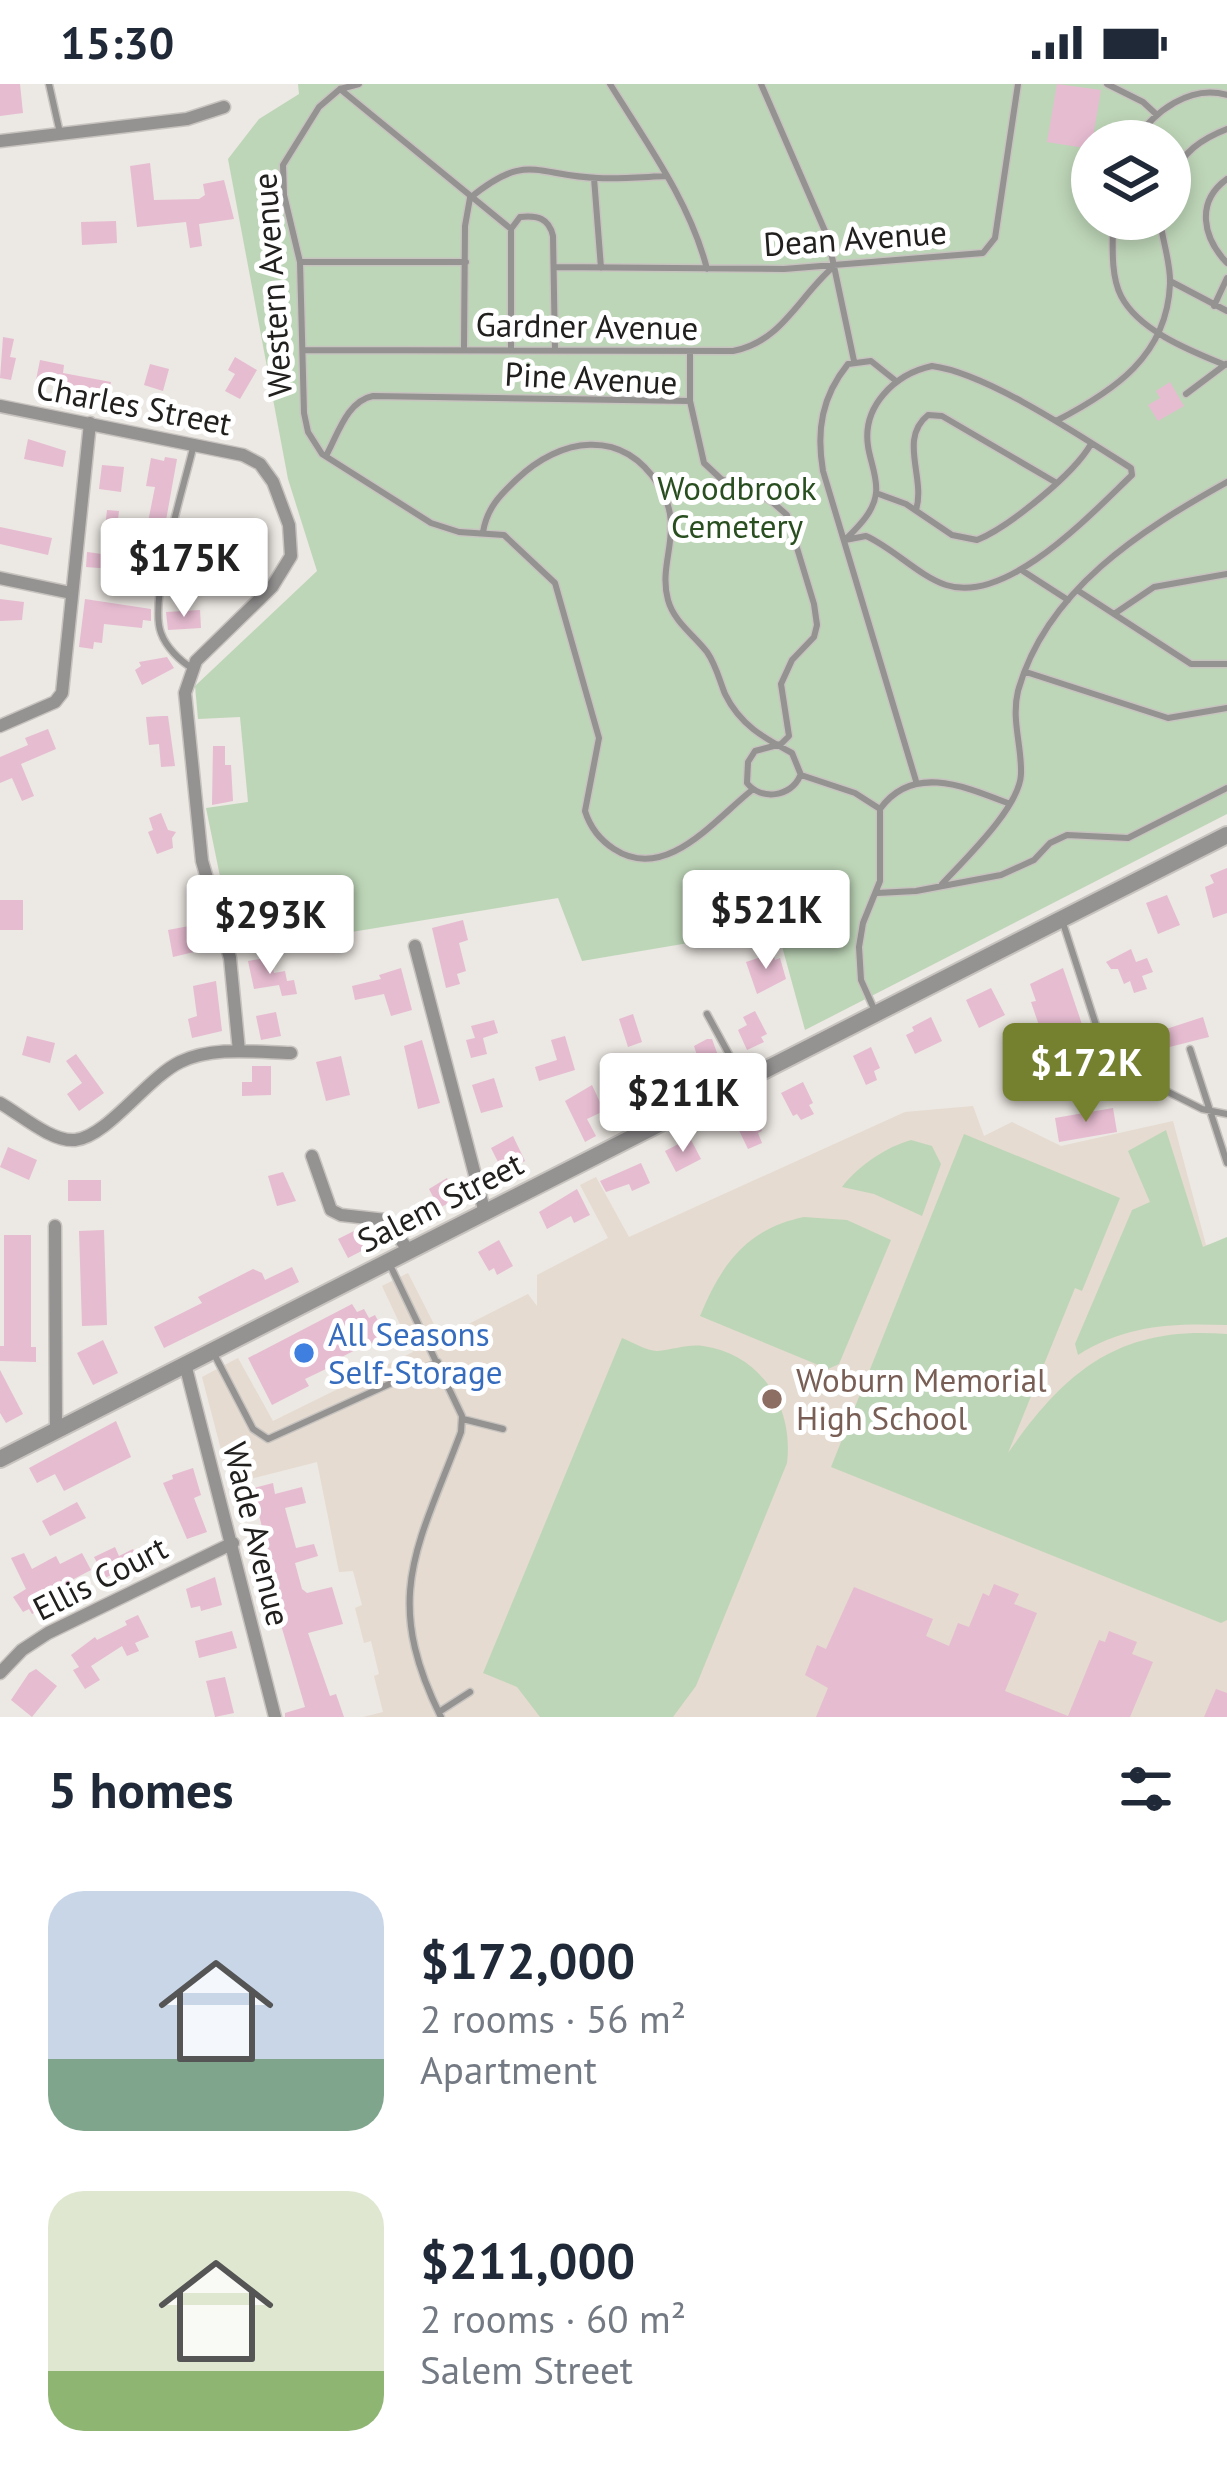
<!DOCTYPE html>
<html lang="en">
<head>
<meta charset="utf-8">
<style>
  body { margin:0; font-family:"PT Sans",sans-serif; background:#f6f6f7; color:#1f2937; height:100vh; display:flex; flex-direction:column; font-size:45px; white-space:nowrap }
  * { box-sizing:border-box; margin:0 }
  p { font-size:39px; color:#747a83 }
  .icon { flex:none; width:66px; height:66px; fill:none; stroke:currentColor; stroke-width:2; stroke-linecap:round; stroke-linejoin:round }
  .map { position:relative; height:1633px; overflow:hidden }
  .side { display:flex; flex-direction:column; background:#fff; flex:1 }
  .side>* { flex:none }
  .fabs { position:absolute; left:1071px; top:36px; display:grid; gap:24px }
  .fabs a { display:grid; place-items:center; width:120px; height:120px; border-radius:50%; background:#fff; box-shadow:0 6px 18px #0003; font-size:60px }
  .price { position:absolute; translate:-50% -102px; padding:0 27px; border-radius:12px; background:#fff; color:#222; font-size:39px; line-height:78px; filter:drop-shadow(0 3px 6px #0008) }
  .price::after { content:''; position:absolute; left:50%; top:72px; width:36px; height:27px; margin-left:-18px; background:inherit; clip-path:polygon(0 0,100% 0,50% 100%) }
  .price.on { background:#75812e; color:#fff }
  ul { padding:0; list-style:none }
  li { display:flex; align-items:center; gap:36px; height:300px; padding:0 48px }
  li span { display:grid; place-items:center; flex:none; width:336px; height:240px; border-radius:36px; color:#555 }
  li>.icon { margin-inline-start:auto }
  span .icon { width:144px; height:144px; fill:#fffc; stroke-width:1 }
  li b { font-size:51px }
  h2 { display:flex; justify-content:space-between; align-items:center; height:144px; padding:0 48px; font-size:51px }
  .status { display:flex; justify-content:space-between; align-items:center; height:84px; padding:0 60px; background:#fff; direction:ltr }
  .status svg { height:33px; fill:currentColor }
  .map>svg:first-child { display:block }
</style>
</head>
<body>
<div class="status"><b>15:30</b><svg viewBox="0 0 49 12"><path d="M0 12V9h3v3zM5 12V6h3v6zM10 12V3h3v9zM15 12V0h3v12zM26 1h20v11H26zM47 4h2v5h-2z"/></svg></div>
<div class="map">
<svg width="1227" height="1633" viewBox="0 0 1227 1633">
  <rect width="100%" height="100%" fill="#ece8e3"/>
  <!-- built -->
  <path fill="#e5dbd0" d="M973,1022L984,1052L1012,1038L1061,1062L1173,1037L1206,1161L1227,1156V1633H363L383,1628L374,1592L379,1590L371,1557L364,1559L355,1524L362,1521L353,1487L339,1488L317,1378L230,1400L202,1293L238,1274L273,1337L413,1268L382,1202L408,1189L441,1254L528,1210L537,1222V1191L608,1154L580,1101L596,1093L629,1153L905,1028Z"/>
  <!-- green -->
  <path fill="#bed6b8" fill-rule="evenodd" d="M298,0H1227V730L805,946L777,844L582,877L558,814L235,867L233,854L292,844L317,795L223,807L206,724L248,718L240,633L198,635L195,602L317,487L288,395L228,75L259,35L299,10ZM1092,57H1170V135H1092Z
    M1166,1046L1203,1163L1227,1153V1241C1172,1239 1125,1241 1078,1271L1075,1260L1132,1126L1150,1118L1128,1067Z
    M964,1050L1120,1114L1082,1207L1075,1204L1008,1369C1065,1287 1119,1241 1227,1250V1536L1221,1539L831,1383Z
    M911,1056L932,1062L941,1080L922,1132L874,1110L842,1103C858,1082 886,1063 911,1056Z
    M804,1133L847,1136L891,1156L839,1280L828,1285L700,1232C721,1181 746,1145 804,1133Z
    M622,1254C632,1258 647,1267 657,1267C673,1266 686,1260 703,1262C761,1270 794,1323 787,1379L696,1602L673,1633H540L517,1603L483,1589Z"/>
  <!-- building -->
  <path fill="#e6bcd1" d="M0,0H20L23,29L0,32Z
    M1057,0L1101,6L1091,65L1047,58Z
    M150,79L154,116L199,115L205,111L203,100L224,96L234,135L199,140L202,162L190,164L186,138L137,143L130,82Z
    M116,137L117,159L82,161L81,138Z
    M3,253L14,255L10,273L16,274L11,296L0,294Z
    M235,273L257,286L240,315L225,307L235,290L228,286Z
    M40,276L64,281L63,289L111,298L108,314L101,313L100,317L81,314L83,306L36,296Z
    M150,280L169,285L163,307L144,301Z
    M1170,298L1184,322L1158,337L1148,321L1160,314L1156,307Z
    M28,355L66,367L63,383L24,375Z
    M165,373L177,375L165,442L148,438L155,403L146,402L151,374L164,377Z
    M102,381L124,383L121,408L99,405Z
    M107,426L119,427L112,485L86,483L87,468L102,470Z
    M0,443L52,454L48,471L0,460Z
    M0,515L24,518L22,536L0,537Z
    M85,515L151,525V537L143,536L142,544L104,540L102,559L94,558L93,565L79,563Z
    M200,526L201,544L168,546L166,528Z
    M167,573L174,584L142,601L135,586L141,582L139,578Z
    M162,632H168L175,682L161,683L159,660L149,661L146,633Z
    M48,645L56,665L21,680L34,712L22,717L12,694L0,699V673L28,661L25,654Z
    M213,662H225V681H231L233,717L212,721Z
    M161,729L168,746L176,748L172,754L173,764L157,770L148,748L153,746L149,734Z
    M1227,784V829L1213,834L1205,803L1214,799L1210,791Z
    M270,802L282,837L270,841L267,832L258,835L250,810Z
    M1167,811L1180,841L1158,850L1146,819Z
    M0,816H23V846H0Z
    M463,836L468,856L459,859L466,887L457,890L460,900L446,904L432,844Z
    M189,842L194,868L173,873L168,846Z
    M1131,865L1136,878L1147,874L1153,888L1142,892L1147,905L1134,909L1130,897L1124,900L1118,885H1111L1106,878Z
    M773,869L775,876L780,874L786,895L757,910L746,878Z
    M271,873L274,889L285,887L287,897L294,896L297,910L282,912L279,901L254,905L248,877Z
    M401,884L412,926L391,932L384,910L355,916L352,902L381,895L379,891Z
    M1063,884L1092,970L1080,974L1074,956L1047,965L1031,918L1036,917L1030,900Z
    M216,897L222,947L192,954L188,935L197,932L193,902Z
    M991,904L1005,931L979,944L966,916Z
    M755,927L767,950L761,953L764,958L747,966L738,946L747,941L743,933Z
    M276,928L281,952L261,956L256,932Z
    M633,930L642,958L628,963L619,935Z
    M931,933L942,957L915,970L906,951L914,947L912,943Z
    M1203,933L1209,953L1134,972L1126,947L1145,941L1148,948L1160,947Z
    M494,936L498,949L483,954L487,970L471,974L466,956L475,954L471,942Z
    M27,952L55,959L50,979L22,971Z
    M565,952L575,986L539,997L535,983L557,976L551,956Z
    M707,955H712L720,977L701,984L694,962Z
    M422,956L440,1019L418,1025L404,962Z
    M871,963L880,984L874,987L877,996L866,1001L853,972Z
    M76,970L104,1009L79,1027L67,1010L82,999L66,977Z
    M341,972L350,1011L326,1017L316,978Z
    M658,980L673,1008L656,1017L642,989Z
    M252,982H271V1011L242,1012V998H252Z
    M494,994L503,1023L481,1029L472,1001Z
    M803,998L813,1019L809,1021L814,1030L801,1036L797,1030L793,1032L781,1009Z
    M592,1001L604,1027L587,1035L596,1052L585,1058L565,1017Z
    M1113,1024L1117,1048L1059,1058L1055,1034Z
    M748,1026L752,1035L757,1033L762,1047L758,1049L762,1059L748,1065L732,1032Z
    M513,1052L525,1077L503,1088L491,1064Z
    M690,1054L701,1075L676,1088L665,1067Z
    M8,1063L37,1076L29,1096L0,1083Z
    M641,1079L650,1099L632,1107L629,1100L606,1108L600,1097Z
    M283,1088L296,1117L277,1122L268,1092Z
    M447,1094L457,1115L439,1124L429,1105Z
    M68,1096H101V1117H68Z
    M577,1105L590,1131L574,1139L571,1132L547,1145L539,1128Z
    M360,1144H364L373,1161L348,1174L338,1155Z
    M104,1146L107,1241L82,1242L79,1147Z
    M4,1151H31V1263H36V1278L0,1277V1262H4Z
    M499,1156L513,1182L497,1191L494,1184L489,1187L478,1168Z
    M292,1183L299,1198L164,1264L154,1243L202,1219L198,1213L253,1185L262,1189L265,1196Z
    M352,1220L357,1228L364,1225L369,1234L375,1231L388,1256L374,1264L371,1258L328,1280L330,1283L305,1295L309,1302L272,1321L248,1274Z
    M103,1256L118,1289L93,1301L77,1269Z
    M0,1286L23,1330L6,1339L0,1329Z
    M116,1337L131,1373L64,1407L55,1390L37,1399L29,1384Z
    M193,1384L201,1411L194,1414L207,1448L187,1455L163,1399L173,1395L172,1391Z
    M273,1399L275,1410L302,1403L306,1419L285,1424L296,1464L314,1460L318,1472L295,1479L302,1505L307,1509L332,1503L343,1540L308,1549L330,1612L336,1610L344,1633H285V1629L305,1623L274,1517L265,1476L270,1475L257,1423L251,1425L246,1406Z
    M77,1418L86,1434L50,1452L42,1437Z
    M115,1463L119,1472L133,1465L139,1477L105,1494L94,1473Z
    M24,1469L32,1485L56,1472L60,1480L82,1469L91,1486L70,1497L76,1508L32,1530L29,1525L23,1528L13,1513L26,1505L11,1474Z
    M215,1493L222,1521L201,1527L200,1522L191,1524L186,1505Z
    M994,1500L1019,1510L1014,1520L1037,1529L1005,1607L1068,1632L1099,1556L1105,1558L1109,1547L1137,1558L1132,1570L1153,1578L1130,1633H816L828,1604L805,1591L817,1561L826,1565L854,1503L933,1535L926,1552L949,1562L958,1539L969,1543L983,1509L989,1512Z
    M138,1531L149,1553L135,1559L139,1567L127,1572L122,1562L91,1582L100,1596L85,1605L73,1586L79,1583L71,1571L95,1553L97,1556L127,1541L125,1537Z
    M232,1547L237,1564L199,1574L195,1557Z
    M36,1585L57,1602L32,1633L11,1616L29,1589Z
    M225,1593L234,1629L215,1633L206,1597Z
    M1216,1605L1227,1609V1633H1204Z"/>
  <g fill="none" stroke-linecap="round" stroke-linejoin="round">
    <defs>
      <path id="service" d="M49,0L60,49
        M359,0L340,5L319,23L283,81L284,111L300,178L304,329L308,348L322,370L431,439L459,448L504,451L555,499L599,654L585,727C590,743 600,756 614,765C666,799 714,736 752,706
        M610,0C646,58 690,118 707,185
        M761,0L828,154L854,277
        M1107,0L1143,18L1156,30
        M340,5L511,145L520,133C537,131 549,134 553,152L555,265
        M1135,57C1154,27 1191,0 1227,11
        M594,94L601,184
        M1170,95C1183,68 1201,55 1227,45
        M1227,95C1195,118 1203,154 1227,179
        M470,114C527,67 536,92 598,94C620,95 643,93 666,92
        M1113,135C1113,159 1110,190 1121,212C1139,247 1191,267 1225,281
        M511,145V264
        M300,178H466
        M554,183L784,185L983,169L995,154L1018,0
        M1170,197L1227,227
        M1214,222L1227,194
        M464,264L465,142L470,114
        M304,266L733,267C781,258 798,214 832,184
        M690,268V317L704,379L721,395L771,417L787,431L814,520L817,541L814,553L792,576L781,600L789,652L781,660L755,667L748,678L747,699C761,717 791,713 800,692
        M932,282C987,289 1082,353 1131,384L1132,391C1091,430 1007,521 946,501C919,492 893,464 866,452L845,456C858,443 874,428 876,409C878,394 870,377 868,362C862,322 895,290 932,282Z
        M896,297L871,277L848,280C822,312 816,346 823,387L916,697
        M1186,310L1226,280
        M1056,337C1114,307 1167,272 1170,200C1171,179 1162,156 1160,135
        M326,372C338,350 347,317 373,312L690,317
        M876,409L906,420L952,451L977,456C1009,443 1074,390 1091,360
        M916,426C926,394 898,355 928,331L942,332L1055,398
        M483,448C487,424 500,411 517,395C560,354 621,343 658,400C687,445 657,476 668,516C674,538 694,551 707,568C716,581 719,595 725,610C740,641 764,654 792,669L801,691L855,709L880,725V797L863,839L859,863L861,896L874,925
        M1023,487L1068,516
        M1077,506L1191,580H1227
        M1114,530L1154,503L1227,490
        M192,584C180,577 166,563 161,549C148,515 184,403 193,364
        M1026,588L1168,634L1227,624
        M880,725C913,679 966,703 1010,720
        M942,800C964,776 1020,723 1021,690C1022,662 1011,636 1018,607C1046,506 1141,446 1227,398
        M877,809L916,807L1001,791L1034,776L1050,759L1067,751L1128,754L1227,704
        M1063,839L1108,978L1202,1025L1227,1030
        M707,930L742,994
        M1190,965L1227,1079
        M1046,994L1106,976
        M390,1181L462,1332L461,1348C418,1463 381,1512 441,1633
        M214,1270L253,1345L268,1355L438,1278
        M463,1335L503,1345
        M439,1628L470,1608"/>
      <path id="minor" d="M0,57L187,35L224,23
        M0,322L243,371L260,380L273,398L289,441L291,472L272,503L196,577L185,609L202,777L230,874L239,967
        M0,494L71,509
        M0,642L55,618L62,609L90,339
        M415,862L485,1129
        M0,1019C20,1030 51,1058 75,1056C107,1053 147,994 180,978C213,962 255,968 291,969
        M312,1072L331,1126L341,1131L386,1136L409,1167
        M55,1142L56,1346
        M185,1280L275,1633
        M0,1589L22,1566L48,1549L233,1459"/>
      <path id="tertiary" d="M0,1375L1227,751"/>
    </defs>
    <!-- service casing -->
    <use href="#service" stroke="#c7c4c0" stroke-width="9"/>
    <!-- minor casing -->
    <use href="#minor" stroke="#c7c4c0" stroke-width="15"/>
    <!-- tertiary casing -->
    <use href="#tertiary" stroke="#c7c4c0" stroke-width="20"/>
    <!-- service -->
    <use href="#service" stroke="#959292" stroke-width="6"/>
    <!-- minor -->
    <use href="#minor" stroke="#959292" stroke-width="12"/>
    <!-- tertiary -->
    <use href="#tertiary" stroke="#959292" stroke-width="16"/>
  </g>
  <!-- markers -->
  <circle fill="#3f7fe0" stroke="#fff" stroke-width="4.5" cx="304" cy="1269" r="12"/>
  <circle fill="#8d6e63" stroke="#fff" stroke-width="4.5" cx="772" cy="1315" r="12"/>
  <g text-anchor="middle" stroke-width="10" stroke-linejoin="round" paint-order="stroke">
    <!-- street labels -->
    <g font-size="33" fill="#21201e" stroke="#fff">
      <text transform="translate(855 154) rotate(-4)" y="12">Dean Avenue</text>
      <text transform="translate(272 201) rotate(-94)" y="12">Western Avenue</text>
      <text transform="translate(587 242) rotate(1)" y="12">Gardner Avenue</text>
      <text transform="translate(591 294) rotate(3)" y="12">Pine Avenue</text>
      <text transform="translate(134 321) rotate(11)" y="12">Charles Street</text>
      <text transform="translate(440 1118) rotate(-27)" y="12">Salem Street</text>
      <text transform="translate(257 1450) rotate(76)" y="12">Wade Avenue</text>
      <text transform="translate(100 1494) rotate(-27)" y="12">Ellis Court</text>
    </g>
    <!-- park labels -->
    <g font-size="33" fill="#294e1f" stroke="#fff">
      <text x="737" y="416">Woodbrook<tspan x="737" dy="38">Cemetery</tspan></text>
    </g>
    <!-- shop labels -->
    <g font-size="33" fill="#366cbe" stroke="#fff" text-anchor="start">
      <text x="328" y="1262">All Seasons<tspan x="328" dy="38">Self-Storage</tspan></text>
    </g>
    <!-- education labels -->
    <g font-size="33" fill="#785e54" stroke="#fff" text-anchor="start">
      <text x="796" y="1308">Woburn Memorial<tspan x="796" dy="38">High School</tspan></text>
    </g>
  </g>
</svg>
<div class="fabs">
<a><svg class="icon" aria-label="layers" viewBox="0 0 24 24"><path d="M12 4l9 5-9 5-9-5zM3 14l9 5 9-5"/></svg></a>
</div>
<b class="price" style="left:184px;top:536px">$175K</b>
<b class="price" style="left:766px;top:888px">$521K</b>
<b class="price" style="left:270px;top:893px">$293K</b>
<b class="price on" style="left:1086px;top:1041px">$172K</b>
<b class="price" style="left:683px;top:1071px">$211K</b>
</div>
<section class="side">
<h2>5 homes<svg class="icon" aria-label="filters" viewBox="0 0 24 24"><path d="M4 7h16M4 17h16"/><circle cx="9" cy="7" r="2"/><circle cx="15" cy="17" r="2"/></svg></h2>
<ul>
<li><span style="background:linear-gradient(#c9d6e8 70%,#7fa58c 0)"><svg class="icon" aria-label="home" viewBox="0 0 24 24"><path d="M3 11l9-7 9 7M6 9v11h12V9"/></svg></span><div><b>$172,000</b><p>2 rooms · 56 m²</p><p>Apartment</p></div></li>
<li><span style="background:linear-gradient(#dfe7d0 75%,#8fb573 0)"><svg class="icon" aria-label="home" viewBox="0 0 24 24"><path d="M3 11l9-7 9 7M6 9v11h12V9"/></svg></span><div><b>$211,000</b><p>2 rooms · 60 m²</p><p>Salem Street</p></div></li>
</ul>
</section>
</body>
</html>
